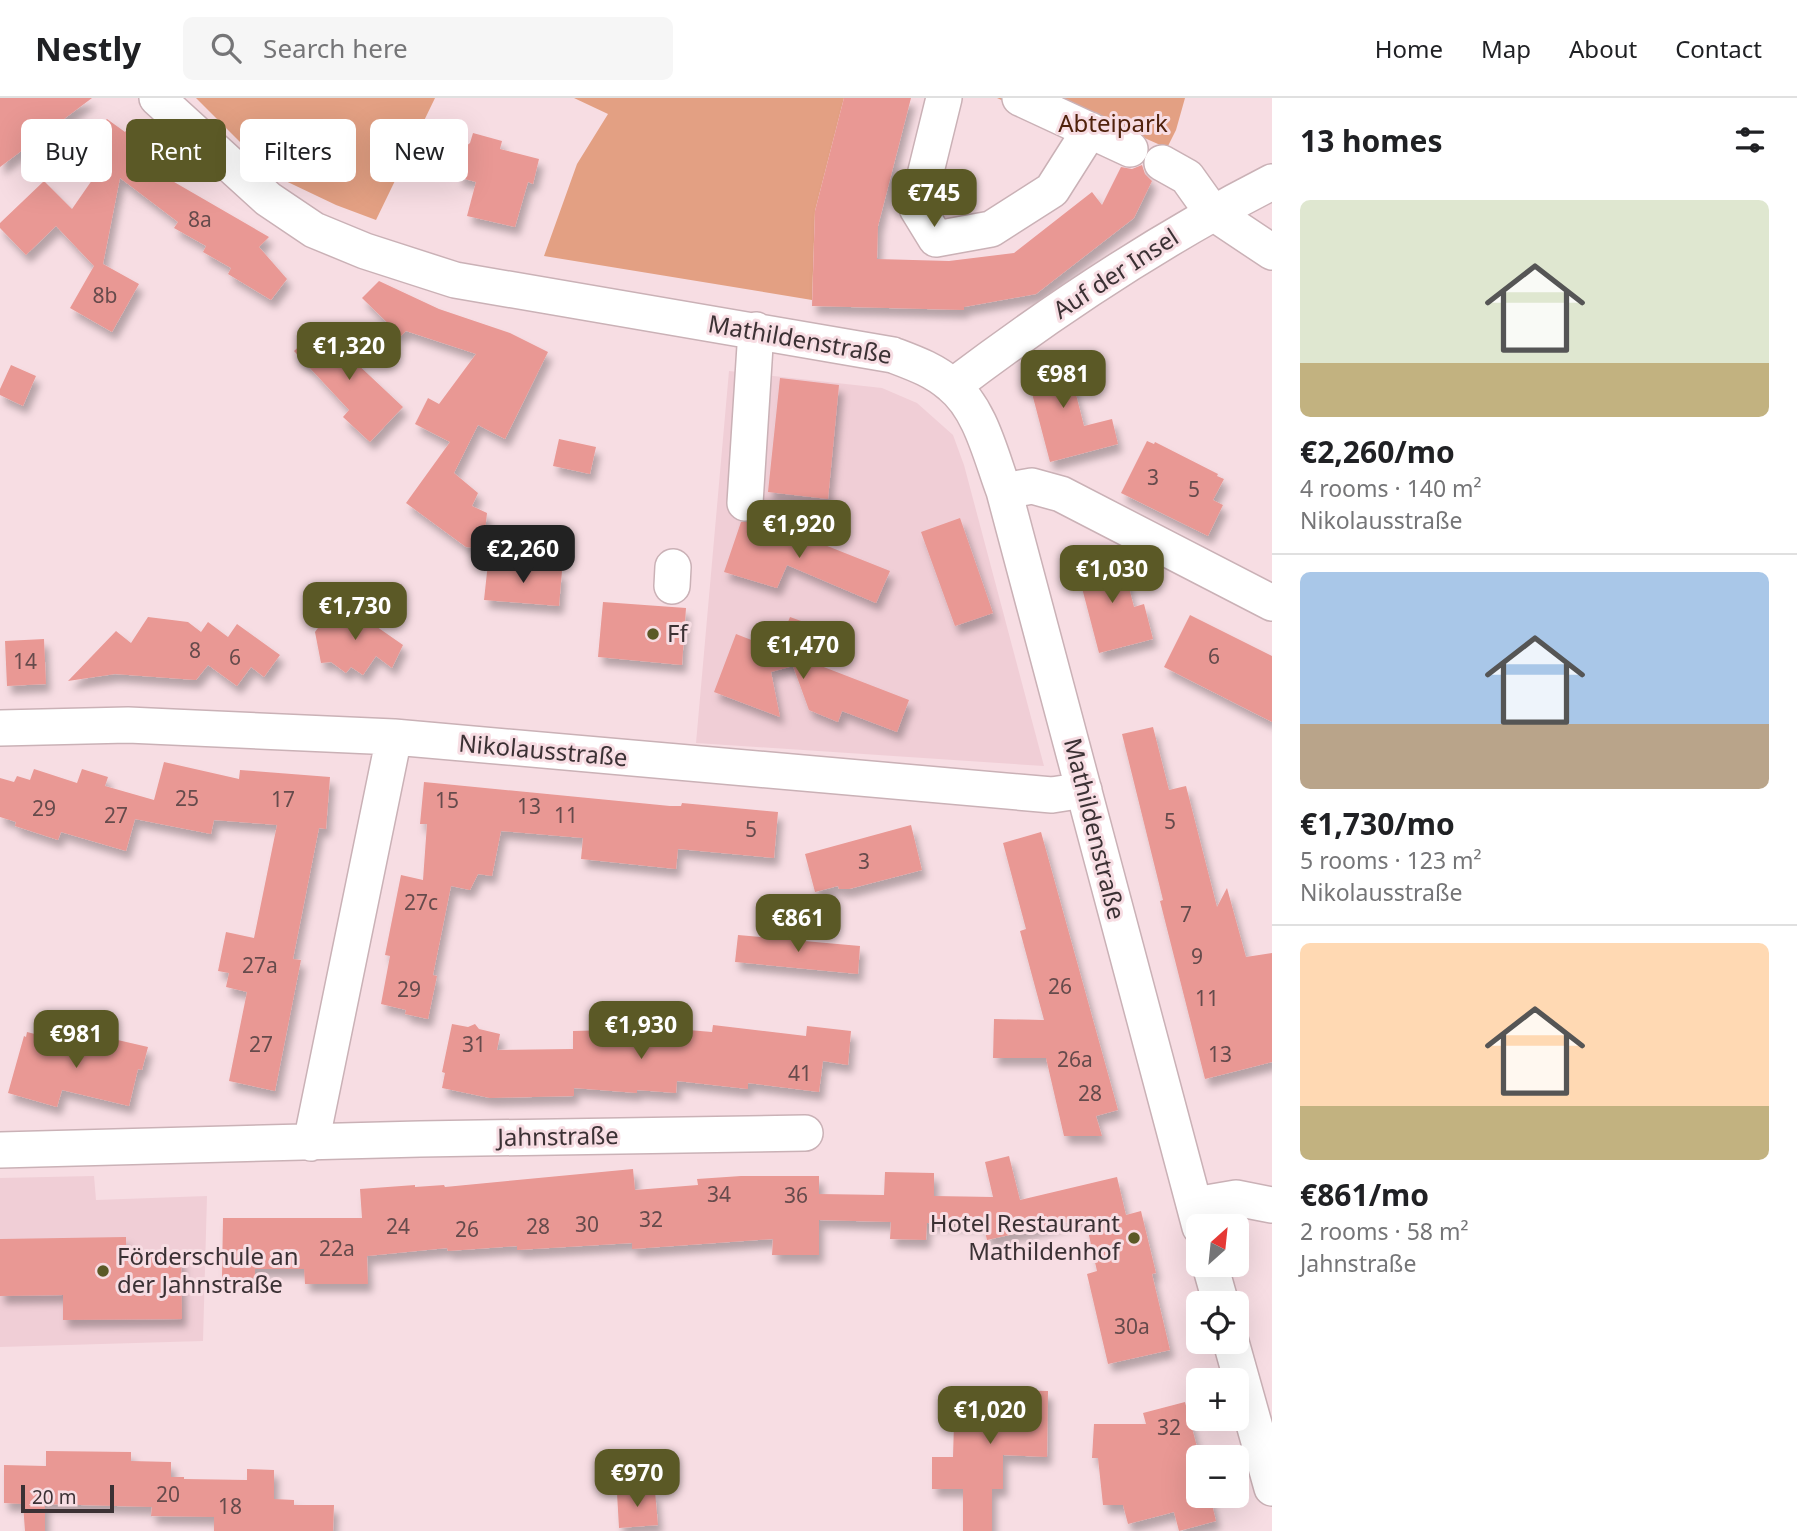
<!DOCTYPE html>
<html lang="en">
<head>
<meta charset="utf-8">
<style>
  body { margin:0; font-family:"Noto Sans",sans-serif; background:#f6f6f6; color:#202124; height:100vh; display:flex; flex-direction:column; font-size:26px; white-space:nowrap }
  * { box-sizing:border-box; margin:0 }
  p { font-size:23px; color:#757577 }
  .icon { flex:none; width:38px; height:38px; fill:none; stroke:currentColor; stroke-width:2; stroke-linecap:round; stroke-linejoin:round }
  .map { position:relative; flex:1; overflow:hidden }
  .sheet { display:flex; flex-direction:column; background:#fff; width:525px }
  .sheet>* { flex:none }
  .guide { position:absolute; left:21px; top:21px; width:665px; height:63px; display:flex; gap:14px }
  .needle { width:46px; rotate:27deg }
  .fabs { position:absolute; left:1186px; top:1116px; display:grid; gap:14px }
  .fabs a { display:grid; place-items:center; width:63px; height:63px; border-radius:10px; background:#fff; box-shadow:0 7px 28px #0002; font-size:35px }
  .scale { position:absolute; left:21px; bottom:18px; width:93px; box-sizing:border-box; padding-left:7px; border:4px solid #3b3134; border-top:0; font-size:19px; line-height:24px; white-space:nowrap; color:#3b3134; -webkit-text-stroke:5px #f7dde3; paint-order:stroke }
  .price { position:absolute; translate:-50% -60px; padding:0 16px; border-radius:14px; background:#5b5926; color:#fff; font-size:23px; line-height:46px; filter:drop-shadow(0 2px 4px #0008) }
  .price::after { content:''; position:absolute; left:50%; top:42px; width:21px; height:16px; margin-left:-10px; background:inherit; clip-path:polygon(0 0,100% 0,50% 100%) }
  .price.on { background:#222; color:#fff }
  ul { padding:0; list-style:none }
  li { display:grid; align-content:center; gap:14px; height:371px; padding:0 28px }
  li+li { border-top:2px solid #e0e0e0 }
  li span { display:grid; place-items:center; height:217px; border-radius:10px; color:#555 }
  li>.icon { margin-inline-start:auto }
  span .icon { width:126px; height:126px; fill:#fffc; stroke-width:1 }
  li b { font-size:30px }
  h2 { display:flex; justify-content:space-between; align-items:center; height:84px; padding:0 28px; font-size:30px }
  .chip { padding:0 24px; border-radius:10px; background:#fff; box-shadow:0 7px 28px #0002; font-size:24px; line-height:63px }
  .chip.on { background:#5b5926; color:#fff }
  header { display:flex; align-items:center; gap:42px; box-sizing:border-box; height:98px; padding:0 35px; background:#fff; border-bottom:2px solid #e0e0e0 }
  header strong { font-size:33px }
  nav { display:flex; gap:38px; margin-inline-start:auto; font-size:24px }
  .search { width:490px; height:63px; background:#f6f6f6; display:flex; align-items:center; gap:18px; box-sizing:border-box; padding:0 24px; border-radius:10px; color:#757577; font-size:26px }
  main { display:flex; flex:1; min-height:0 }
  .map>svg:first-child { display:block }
</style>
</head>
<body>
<header>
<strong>Nestly</strong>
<div class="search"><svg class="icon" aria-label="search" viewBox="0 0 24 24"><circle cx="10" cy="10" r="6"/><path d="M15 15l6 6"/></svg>Search here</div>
<nav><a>Home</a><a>Map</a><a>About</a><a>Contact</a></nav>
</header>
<main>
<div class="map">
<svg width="1272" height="1433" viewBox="0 0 1272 1433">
  <defs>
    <filter id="shadow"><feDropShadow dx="4.5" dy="8" stdDeviation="3.5" flood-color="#0004"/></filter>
  </defs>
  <rect width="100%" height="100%" fill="#f7dde3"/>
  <!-- built -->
  <path fill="#f0ced6" d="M729,273L882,290L917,305L953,337L964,367L1044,668L696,645Z
    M94,1078L96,1102L207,1098L203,1243L0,1249V1080Z"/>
  <!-- green -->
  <path fill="#e3a083" d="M196,0H435L376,122L336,107L273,77Z
    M574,0H844L815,113L812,202L544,158L577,66L608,16Z
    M997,0H1185L1176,32L1167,50L1140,38L1126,60Z"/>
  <!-- building -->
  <path fill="#e99894" filter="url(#shadow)" d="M0,0H92L0,69Z
    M844,0H911L878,128L877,161L949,163L1014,155L1092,94L1102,107L1121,69L1132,71L1142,67L1145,76L1152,83L1134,120L1036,196L964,209V212L812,208L815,113Z
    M107,21L125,34L130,27L128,37L170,67L162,77L269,139L259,149L287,181L271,202L228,176L231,170L203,154L206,148L174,130L178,124L120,80L103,166L139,186L112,234L70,210L94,168L56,128L26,157L0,130V125L44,83L72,111L106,62L85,43Z
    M473,35L502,43L500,51L539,61L533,86L528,84L515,129L467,118L476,84L457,79L466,48L470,45Z
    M379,183L439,211L510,235L548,254L505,341L478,327L454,375L478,395L472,408L487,415L483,451L466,449L406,405L450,344L415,326L428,300L439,306L476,256L406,233L401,238L362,200Z
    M326,224L357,258L353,262L403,309L370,344L343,319L349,312L294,253Z
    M1055,253L1056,261H1067L1084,328L1112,321L1118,346L1050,364L1023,261Z
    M11,267L36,278L23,308L0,297V291Z
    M780,280L839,287L828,401L768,394Z
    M559,341L596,349L590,376L553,368Z
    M1147,343L1154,346L1155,344L1218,376L1217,378L1224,381L1213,402L1223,407L1208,438L1121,395Z
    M757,420L890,473L876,505L787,467L777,490L724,474L741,424L753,423Z
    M960,420L993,515L955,528L921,434Z
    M1120,455L1134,509L1144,506L1153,541L1099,555L1076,467Z
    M488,465L562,473L559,508L484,502Z
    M603,504L686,510L682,567L598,559Z
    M344,506L403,547L392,570L376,558L363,577L351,569L346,575L331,564L321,565L315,534L326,519L332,523Z
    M1190,517L1272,558V624L1164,569Z
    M148,519L188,524L201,534L208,524L228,539L237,526L280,557L264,579L251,569L237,588L208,567L196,582L115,576L68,583L116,533L131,545Z
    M790,519L815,528L803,561L909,602L897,634L842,613L838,624L809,612L793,568L771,574L780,619L714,594L736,536L777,552Z
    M44,541L46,586L7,588L5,543Z
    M1153,629L1169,692L1186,688L1217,809L1227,790L1246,859L1272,855V964L1205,981L1160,803L1163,802L1122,636Z
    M164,664L239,681L240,672L330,679L326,731L319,730L293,861L301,862L275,993L229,983L247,894L226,889L229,875L218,873L226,834L254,840L277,727L214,722L211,736L135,721L126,753L61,734L58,742L15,728L16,724L0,719V680L14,684L17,678L30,682L34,671L77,685L82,671L108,679L105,688L154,702Z
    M424,684L670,708H681L682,705L778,714L774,760L678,751L676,771L581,761L583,740L501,733L492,778L478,776L470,792L451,788L433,877L437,878L428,921L405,916L406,912L381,906L390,858L385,857L401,777L423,782L427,726H420Z
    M911,727L922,772L849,791H839L838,788L815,794L805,756Z
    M1041,734L1118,1012L1096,1018L1102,1038H1064L1046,960H993L994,921L1044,922L1020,833L1026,831L1003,745Z
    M738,837L860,848L858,876L735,864Z
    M452,926L468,929L475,926L479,931L500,936L497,952L573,951V933L610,932L617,926L712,934L713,927L806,938L807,928L851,933L848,967L823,963L819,994L748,985V991L677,983L676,995L637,992V995L574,990V998L490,1000L442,990L445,975L442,974Z
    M27,934L105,954L109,940L148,949L142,972L138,971L129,1008L62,992L57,1009L8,995L24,938L26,939Z
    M1009,1058L1020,1102L1117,1079L1126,1117L1141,1113L1156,1175L1152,1176L1170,1252L1108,1266L1087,1176L1097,1173L1085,1120L987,1142L983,1126L927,1125L926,1142L890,1141L891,1124L819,1122V1157H772L773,1141L632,1151V1145L517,1152V1148L448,1153L447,1150L367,1158L368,1186H305L304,1171H255V1180H222L223,1120H362L360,1091L415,1087V1089L444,1087L445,1089L633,1071L635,1092L698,1087L697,1081L741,1078H819V1096L884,1097L885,1074L934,1075V1098L993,1099L985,1064Z
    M126,1139V1159H181L182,1221L63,1222V1197L0,1198V1141Z
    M955,1291L1048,1293L1047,1359L1003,1357V1391H992V1433H963V1391H932V1359H953Z
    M1185,1304L1200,1360L1199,1398H1210L1216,1423L1179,1433L1174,1414L1128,1426L1123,1407H1103L1098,1360H1092L1094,1326H1146L1143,1315Z
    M46,1353L131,1354V1363L171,1364V1379H184V1381L247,1382V1371L274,1372V1401L294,1402V1407H334L333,1433H214V1419L151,1418L152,1409L45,1406V1433H25L23,1406L4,1405V1367L46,1368Z
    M655,1393L658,1427L619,1430L617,1395Z"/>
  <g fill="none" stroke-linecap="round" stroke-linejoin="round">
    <defs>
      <path id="minor" d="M157,0L268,101L314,132L365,153L455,182L893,257C914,265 934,272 951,287C981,311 991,359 1004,393L1200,1129
        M944,0L917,110L936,141L991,131L1052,92L1090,32
        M1020,0L1130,51
        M1162,65L1187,79L1212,114L1272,154
        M953,288C1052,213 1162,140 1272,84
        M1004,393L1032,388L1061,396L1272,505
        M745,405L756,232
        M672,488L673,469
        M0,630L128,627L394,639L1052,697L1084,692
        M311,1045L394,639
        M0,1052L420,1041L805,1035
        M1195,1107L1236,1100L1272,1107
        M1210,1167L1221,1206
        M1231,1244L1272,1390"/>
    </defs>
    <!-- minor casing -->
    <use href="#minor" stroke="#cab1b6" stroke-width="38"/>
    <!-- minor -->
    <use href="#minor" stroke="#fff" stroke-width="35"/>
  </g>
  <!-- markers -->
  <g fill="#5b5926" stroke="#f7dde3" stroke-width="2.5">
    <circle cx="653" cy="536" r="7"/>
    <circle cx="1134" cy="1140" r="7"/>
    <circle cx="103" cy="1173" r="7"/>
  </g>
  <g text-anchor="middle" stroke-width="6" stroke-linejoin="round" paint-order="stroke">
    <!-- number labels -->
    <g font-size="21" fill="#664b4c">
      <text x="200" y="129">8a</text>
      <text x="105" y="205">8b</text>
      <text x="1153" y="387">3</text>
      <text x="1194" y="399">5</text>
      <text x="195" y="560">8</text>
      <text x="1214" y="566">6</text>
      <text x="235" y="567">6</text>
      <text x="25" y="571">14</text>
      <text x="187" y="708">25</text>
      <text x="283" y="709">17</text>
      <text x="447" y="710">15</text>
      <text x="529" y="716">13</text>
      <text x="44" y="718">29</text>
      <text x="116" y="725">27</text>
      <text x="566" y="725">11</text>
      <text x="1170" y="731">5</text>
      <text x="751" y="739">5</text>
      <text x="864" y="771">3</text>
      <text x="421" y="812">27c</text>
      <text x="1186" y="824">7</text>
      <text x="1197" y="866">9</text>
      <text x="260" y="875">27a</text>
      <text x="1060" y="896">26</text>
      <text x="409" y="899">29</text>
      <text x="1207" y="908">11</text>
      <text x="261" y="954">27</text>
      <text x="474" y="954">31</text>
      <text x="1220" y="964">13</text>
      <text x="1075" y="969">26a</text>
      <text x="800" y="983">41</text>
      <text x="1090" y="1003">28</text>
      <text x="719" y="1104">34</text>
      <text x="796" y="1105">36</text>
      <text x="651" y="1129">32</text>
      <text x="587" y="1134">30</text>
      <text x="398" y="1136">24</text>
      <text x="538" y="1136">28</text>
      <text x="467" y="1139">26</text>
      <text x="337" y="1158">22a</text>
      <text x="1132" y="1236">30a</text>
      <text x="1169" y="1337">32</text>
      <text x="168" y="1404">20</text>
      <text x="230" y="1416">18</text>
    </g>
    <!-- park labels -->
    <g font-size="24" fill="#50220c" stroke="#f7dde3">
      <text x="1113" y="34">Abteipark</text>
    </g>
    <!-- street labels -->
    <g font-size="24" fill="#3b3134" stroke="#f7dde3">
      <text transform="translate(1116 176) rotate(-33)" y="8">Auf der Insel</text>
      <text transform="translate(800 242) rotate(10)" y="8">Mathildenstraße</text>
      <text transform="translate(543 653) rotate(5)" y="8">Nikolausstraße</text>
      <text transform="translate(1094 731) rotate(76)" y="8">Mathildenstraße</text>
      <text transform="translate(558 1039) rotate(-1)" y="8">Jahnstraße</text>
    </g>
    <!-- poi labels -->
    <g font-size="24" fill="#3b3134" stroke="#f7dde3" text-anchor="start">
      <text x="667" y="544">Ff</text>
      <text x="1120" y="1134" text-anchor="end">Hotel Restaurant<tspan x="1120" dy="28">Mathildenhof</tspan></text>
      <text x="117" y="1167">Förderschule an<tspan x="117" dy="28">der Jahnstraße</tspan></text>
    </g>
  </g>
</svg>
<div class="fabs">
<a><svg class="needle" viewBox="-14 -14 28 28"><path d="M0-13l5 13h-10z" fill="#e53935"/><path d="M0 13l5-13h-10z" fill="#757577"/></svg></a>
<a><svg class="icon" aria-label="locate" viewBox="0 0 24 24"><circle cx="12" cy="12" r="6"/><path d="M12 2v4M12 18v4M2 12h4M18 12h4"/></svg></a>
<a>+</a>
<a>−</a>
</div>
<div class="scale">20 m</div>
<b class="price" style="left:934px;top:131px">€745</b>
<b class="price" style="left:349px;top:284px">€1,320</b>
<b class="price" style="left:1063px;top:312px">€981</b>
<b class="price" style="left:799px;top:462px">€1,920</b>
<b class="price on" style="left:523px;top:487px">€2,260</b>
<b class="price" style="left:1112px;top:507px">€1,030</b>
<b class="price" style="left:355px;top:544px">€1,730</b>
<b class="price" style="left:803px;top:583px">€1,470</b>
<b class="price" style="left:798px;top:856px">€861</b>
<b class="price" style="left:641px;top:963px">€1,930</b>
<b class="price" style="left:76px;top:972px">€981</b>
<b class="price" style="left:990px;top:1348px">€1,020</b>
<b class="price" style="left:637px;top:1411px">€970</b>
<div class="guide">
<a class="chip">Buy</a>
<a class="chip on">Rent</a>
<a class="chip">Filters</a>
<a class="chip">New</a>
</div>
</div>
<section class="sheet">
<h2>13 homes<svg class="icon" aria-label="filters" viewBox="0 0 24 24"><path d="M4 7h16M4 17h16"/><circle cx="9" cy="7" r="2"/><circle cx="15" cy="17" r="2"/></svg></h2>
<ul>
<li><span style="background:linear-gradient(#dfe7d0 75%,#c2b280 0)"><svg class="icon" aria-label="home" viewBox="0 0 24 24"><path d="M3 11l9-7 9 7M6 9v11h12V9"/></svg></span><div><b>€2,260/mo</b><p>4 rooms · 140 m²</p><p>Nikolausstraße</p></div></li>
<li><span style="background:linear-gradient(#a9c7e8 70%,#b9a48a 0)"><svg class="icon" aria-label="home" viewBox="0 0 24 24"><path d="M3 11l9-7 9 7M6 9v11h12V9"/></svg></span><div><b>€1,730/mo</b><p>5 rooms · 123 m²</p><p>Nikolausstraße</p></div></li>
<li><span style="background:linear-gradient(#ffd9b3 75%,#c2b280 0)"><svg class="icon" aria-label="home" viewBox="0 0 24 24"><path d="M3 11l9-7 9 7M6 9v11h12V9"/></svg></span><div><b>€861/mo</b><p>2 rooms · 58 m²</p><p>Jahnstraße</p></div></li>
</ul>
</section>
</main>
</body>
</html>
